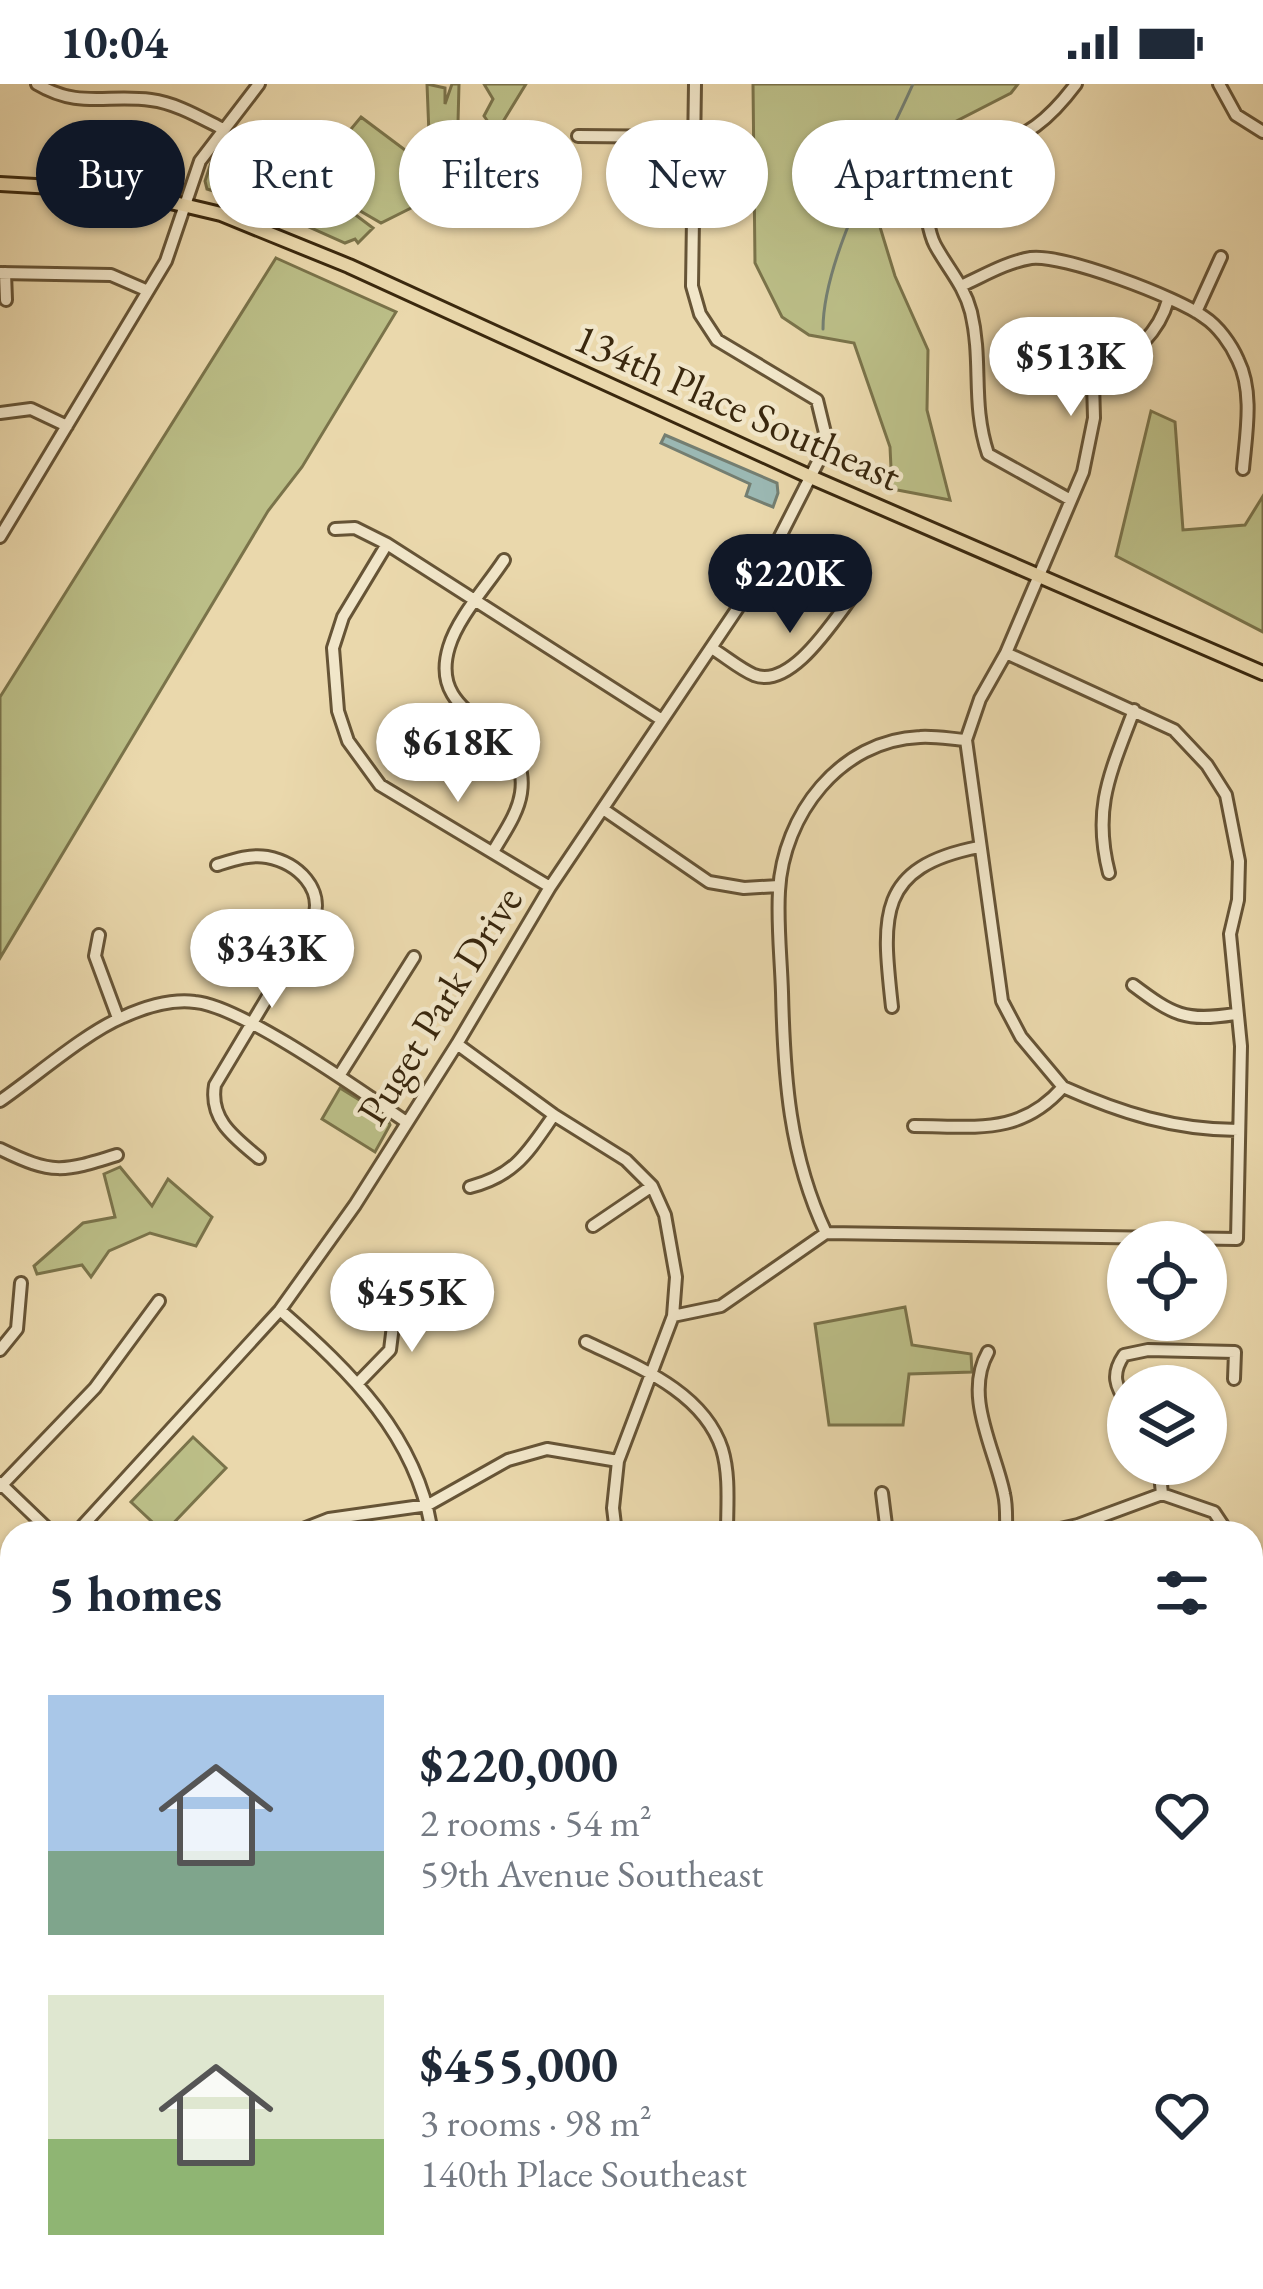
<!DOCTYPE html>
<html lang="en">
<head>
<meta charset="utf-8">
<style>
  body { margin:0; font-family:"EB Garamond",serif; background:#f6f6f7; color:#1f2937; height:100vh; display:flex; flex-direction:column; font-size:45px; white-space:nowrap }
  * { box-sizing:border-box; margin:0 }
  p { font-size:39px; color:#747a83 }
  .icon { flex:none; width:66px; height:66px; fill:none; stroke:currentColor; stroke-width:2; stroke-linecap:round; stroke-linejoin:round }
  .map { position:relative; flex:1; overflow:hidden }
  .sheet { position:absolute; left:0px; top:1437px; width:1263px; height:768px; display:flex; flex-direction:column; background:#fff; border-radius:36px 36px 0 0; box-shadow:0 3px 9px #0004 }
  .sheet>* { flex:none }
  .guide { position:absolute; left:36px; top:36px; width:1191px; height:108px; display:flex; gap:24px }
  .buttons { position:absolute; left:1107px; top:1137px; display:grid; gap:24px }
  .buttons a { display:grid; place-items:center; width:120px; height:120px; border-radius:50%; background:#fff; box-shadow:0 3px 9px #0004; font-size:60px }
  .price { position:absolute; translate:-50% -102px; padding:0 27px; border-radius:42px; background:#fff; color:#222; font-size:39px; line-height:78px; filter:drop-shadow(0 3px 6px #0008) }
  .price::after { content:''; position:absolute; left:50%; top:72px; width:36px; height:27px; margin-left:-18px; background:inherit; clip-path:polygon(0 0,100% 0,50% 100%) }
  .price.selected { background:#111827; color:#fff }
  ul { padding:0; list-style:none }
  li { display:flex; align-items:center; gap:36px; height:300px; padding:0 48px }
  li span { display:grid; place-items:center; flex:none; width:336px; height:240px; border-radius:0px; color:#555 }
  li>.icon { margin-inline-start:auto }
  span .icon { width:144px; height:144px; fill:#fffc; stroke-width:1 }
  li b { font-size:51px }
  h2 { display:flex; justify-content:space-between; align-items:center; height:144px; padding:0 48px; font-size:51px }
  .chip { padding:0 42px; border-radius:54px; background:#fff; box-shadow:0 3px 9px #0004; font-size:42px; line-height:108px }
  .chip.selected { background:#111827; color:#fff }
  .status { display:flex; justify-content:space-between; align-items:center; height:84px; padding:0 60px; background:#fff; direction:ltr }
  .status svg { height:33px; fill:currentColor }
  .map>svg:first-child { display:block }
</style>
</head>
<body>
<div class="status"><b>10:04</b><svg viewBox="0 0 49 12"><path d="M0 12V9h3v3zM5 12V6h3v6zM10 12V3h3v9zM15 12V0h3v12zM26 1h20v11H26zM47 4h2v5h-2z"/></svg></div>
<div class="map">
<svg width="1263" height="2205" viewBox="0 0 1263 2205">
  <rect width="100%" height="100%" fill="#ead8ac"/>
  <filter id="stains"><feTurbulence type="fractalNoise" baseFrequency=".00167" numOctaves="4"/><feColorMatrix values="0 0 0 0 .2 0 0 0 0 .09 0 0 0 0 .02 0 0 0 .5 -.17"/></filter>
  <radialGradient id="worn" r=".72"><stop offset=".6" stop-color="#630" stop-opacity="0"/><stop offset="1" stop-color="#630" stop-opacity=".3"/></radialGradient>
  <!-- green -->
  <path fill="#bbbe87" stroke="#7a734a" stroke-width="3" d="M427,0L445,4V20L452,0H459L458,39L443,53L429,50Z
    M484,0H526L496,49L484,32L493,15Z
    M753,0H1018L1011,9L945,43V88L889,115L880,143L895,192L928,266L927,326L950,416L892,405L890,363L854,259L809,251L782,233L755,179Z
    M361,33L421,78L429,63L444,68L433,113L381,139L355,124L353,129L373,144L358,159L355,155L345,159L264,123L207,105L205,97L212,76C242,88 268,82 289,57L308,75L313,69L327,74Z
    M276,174L396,228L302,383L268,427L0,874V613Z
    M1151,327L1175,338L1183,446L1245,441L1263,412V548L1116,472Z
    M340,1004L387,1033L390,1041L375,1068L322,1035Z
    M120,1083L152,1122L168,1095L212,1133L196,1162L150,1149L109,1167L91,1193L82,1181L37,1190L34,1182L83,1139L115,1133L104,1090Z
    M905,1223L912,1261L971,1270L972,1288L909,1290L903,1341H829L815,1240Z
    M193,1353L226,1384L164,1449L131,1418Z"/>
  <!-- water -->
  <path fill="#9bb8b3" stroke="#747e71" stroke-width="3" d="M665,351L777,399L778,409L773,423L746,412L750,400L661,359Z"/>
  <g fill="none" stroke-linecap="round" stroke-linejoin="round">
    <!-- stream -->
    <path stroke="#747e71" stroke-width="3" d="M823,245C823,173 883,68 913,0"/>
    <defs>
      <path id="minor" d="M37,0C79,25 107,10 151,16C176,19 201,34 223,45
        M1219,0L1236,31L1263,48
        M578,52L694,53
        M983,61C1024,59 1052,32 1076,0
        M925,124C928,136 929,150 935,161C948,185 964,201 971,228C983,278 971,319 988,370L1069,415
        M0,189L111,191L148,207
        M5,189L6,216
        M963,201C985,191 1007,178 1031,174C1063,170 1177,213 1204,233C1218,242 1231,260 1238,276C1254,308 1246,350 1243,385
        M1196,228L1221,173
        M0,329L31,325L67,342
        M335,445L355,444L387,460L662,636
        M0,453L166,177L200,77L259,0
        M387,460L343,533L333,564L338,627L348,657L380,701L550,803
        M713,565C726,573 740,585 754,591C793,606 836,532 858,505
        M603,725L709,798L744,804L779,802
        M493,768C503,750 518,730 521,709C532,635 425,642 449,563C458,533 487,502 504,476
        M217,781C233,776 250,770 267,773C298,779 325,805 313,837L215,1001C209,1036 235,1054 259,1074
        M1109,789C1092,723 1111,688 1134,626
        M99,851L95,872L118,934
        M1133,901C1173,931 1185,938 1235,930
        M892,923C882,833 876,783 979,763
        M457,960L554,1031L626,1076L652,1102L665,1131L676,1193L673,1232L618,1377L613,1424L616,1449
        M339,992L414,873
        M1063,1003L1021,953L1002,917L966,656L980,615L1006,569L1083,388L1094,334L1093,298C1125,274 1157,256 1168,216
        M0,1017C35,993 85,949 123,933C145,923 171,915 195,918C242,922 362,1008 405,1037
        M914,1042C975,1042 1020,1052 1063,1003C1121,1029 1175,1046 1238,1046
        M0,1065C53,1091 63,1088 117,1071
        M470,1103C516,1091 528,1068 554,1031
        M593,1142L652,1102
        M826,1149C789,1071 784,993 782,908C781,875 777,840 779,807C783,731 840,656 920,653C935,652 951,655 966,656
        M280,1226C350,1287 418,1353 432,1449
        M673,1232L721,1222L826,1149L1237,1155L1241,962L1230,850L1238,816L1239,777L1226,711L1207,681L1174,646L1006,569
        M586,1258C636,1282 703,1307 722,1365C730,1391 727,1422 727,1449
        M0,1266L17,1245L21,1199
        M988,1268C963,1312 995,1365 1004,1410C1007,1422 1006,1436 1006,1449
        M358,1299L390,1266L397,1209
        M1128,1321C1115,1302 1111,1290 1124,1271L1148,1266L1235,1268L1234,1295
        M1159,1380L1162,1410
        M0,1399L52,1449
        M0,1403L95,1304L159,1217
        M882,1409L887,1449
        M1162,1410L1214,1428L1228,1449
        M76,1449L280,1226L355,1121L457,960L550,803L762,488L821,372L826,353L817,316L717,256L700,230L692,202L695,0
        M293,1449L329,1435L428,1421L508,1376L547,1365L618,1377
        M1042,1449L1078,1441L1162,1410
        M0,1514L12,1506
        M0,1611L12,1606
        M0,1731L12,1735
        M0,1828L12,1809
        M441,2193L444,2205
        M731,2193L747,2205
        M1195,2193L1201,2205
        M66,2205L70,2193
        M458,2205L517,2195L560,2205"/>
      <path id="major" d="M0,100L124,107L221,130L349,182L813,394L1263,589"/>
    </defs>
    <!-- minor casing -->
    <use href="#minor" stroke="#665436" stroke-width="16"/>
    <!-- major casing -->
    <use href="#major" stroke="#3a280e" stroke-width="18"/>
    <!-- minor -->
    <use href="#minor" stroke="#f1e6c9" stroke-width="10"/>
    <!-- major -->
    <use href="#major" stroke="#ead8ac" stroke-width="12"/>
  </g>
  <g text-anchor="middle" stroke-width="9" stroke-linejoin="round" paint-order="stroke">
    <!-- street labels -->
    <g font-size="42" fill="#3a280e" stroke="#f1e6c9">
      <text transform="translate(738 322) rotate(24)" y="15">134th Place Southeast</text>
      <text transform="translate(439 921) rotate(-58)" y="15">Puget Park Drive</text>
    </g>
  </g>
  <rect width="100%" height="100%" filter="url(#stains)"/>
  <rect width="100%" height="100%" fill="url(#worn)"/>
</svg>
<div class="buttons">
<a><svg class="icon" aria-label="locate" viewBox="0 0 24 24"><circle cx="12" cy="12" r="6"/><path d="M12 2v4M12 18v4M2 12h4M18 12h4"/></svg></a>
<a><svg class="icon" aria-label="layers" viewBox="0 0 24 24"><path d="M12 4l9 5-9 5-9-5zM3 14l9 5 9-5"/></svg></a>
</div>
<b class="price" style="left:1071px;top:335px">$513K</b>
<b class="price selected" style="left:790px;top:552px">$220K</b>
<b class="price" style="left:458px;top:721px">$618K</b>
<b class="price" style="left:272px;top:927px">$343K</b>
<b class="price" style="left:412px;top:1271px">$455K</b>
<div class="guide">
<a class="chip selected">Buy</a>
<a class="chip">Rent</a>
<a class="chip">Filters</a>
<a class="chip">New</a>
<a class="chip">Apartment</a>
</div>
<section class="sheet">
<h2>5 homes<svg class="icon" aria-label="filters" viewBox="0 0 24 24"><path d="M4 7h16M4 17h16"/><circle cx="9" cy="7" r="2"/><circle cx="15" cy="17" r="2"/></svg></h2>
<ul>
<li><span style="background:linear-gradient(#a9c7e8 65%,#7fa58c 0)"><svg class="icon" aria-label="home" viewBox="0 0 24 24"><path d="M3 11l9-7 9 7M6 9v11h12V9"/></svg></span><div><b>$220,000</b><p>2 rooms · 54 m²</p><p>59th Avenue Southeast</p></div><svg class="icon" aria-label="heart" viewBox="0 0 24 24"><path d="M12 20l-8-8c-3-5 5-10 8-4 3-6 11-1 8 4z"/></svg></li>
<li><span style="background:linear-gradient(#dfe7d0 60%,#8fb573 0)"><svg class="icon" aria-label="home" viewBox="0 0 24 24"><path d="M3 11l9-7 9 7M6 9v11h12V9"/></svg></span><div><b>$455,000</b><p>3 rooms · 98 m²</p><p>140th Place Southeast</p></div><svg class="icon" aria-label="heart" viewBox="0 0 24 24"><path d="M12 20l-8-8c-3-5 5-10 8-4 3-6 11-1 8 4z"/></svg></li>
</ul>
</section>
</div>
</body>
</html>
